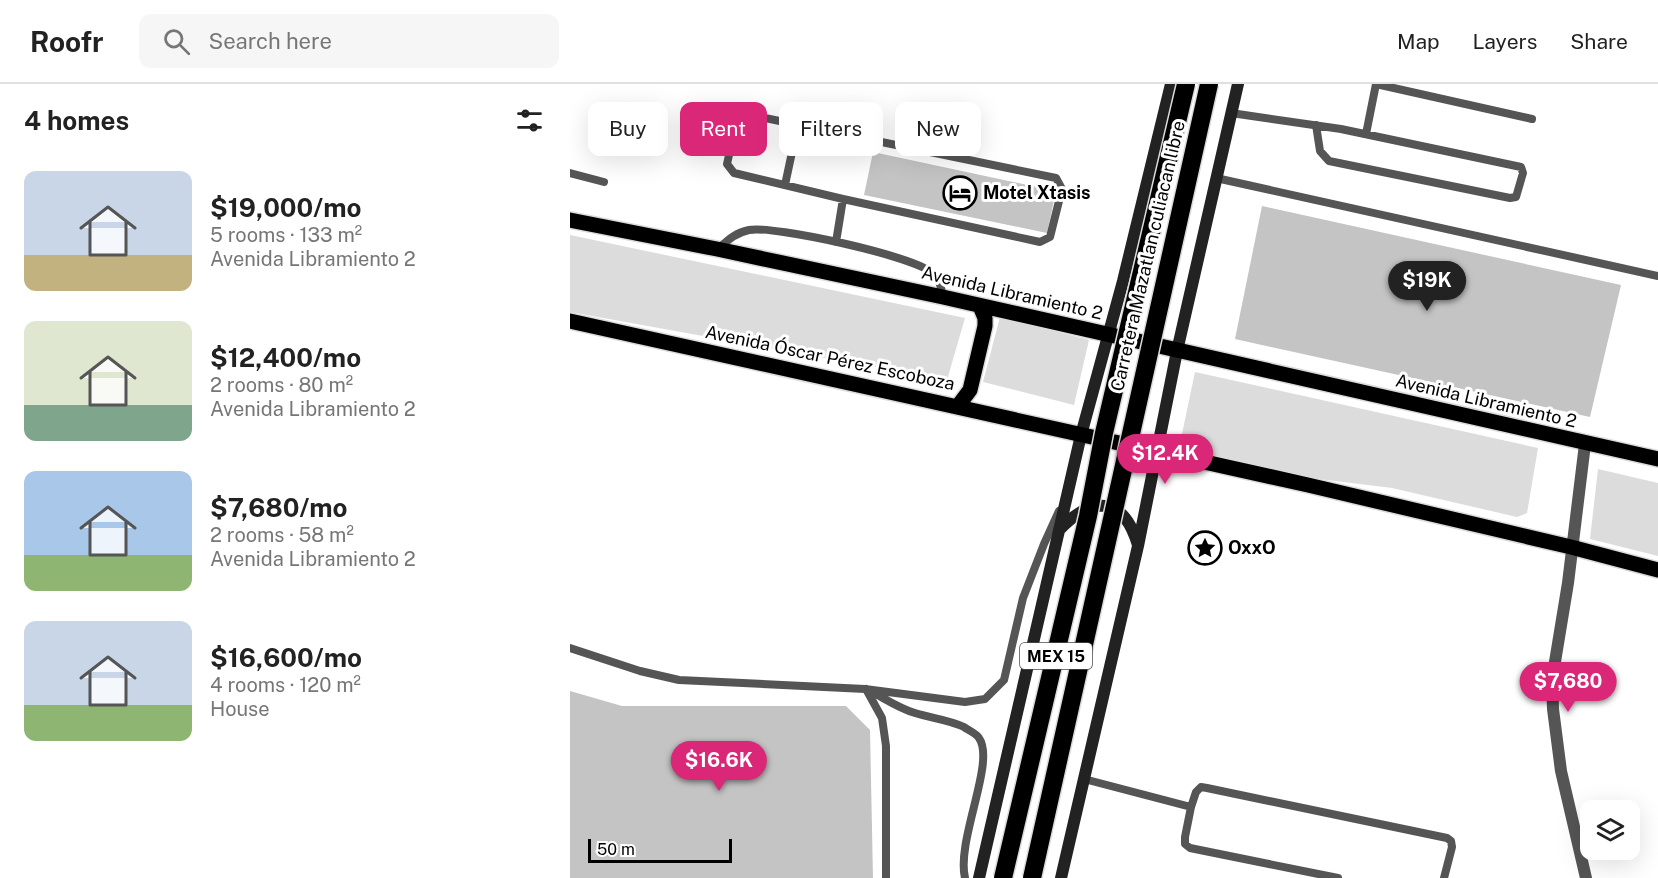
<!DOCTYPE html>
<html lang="en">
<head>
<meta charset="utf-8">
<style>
  body { margin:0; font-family:"Public Sans",sans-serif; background:#f6f6f6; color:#222; height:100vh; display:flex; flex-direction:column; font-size:22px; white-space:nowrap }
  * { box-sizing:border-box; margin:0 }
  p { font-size:20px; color:#767676 }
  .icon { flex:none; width:33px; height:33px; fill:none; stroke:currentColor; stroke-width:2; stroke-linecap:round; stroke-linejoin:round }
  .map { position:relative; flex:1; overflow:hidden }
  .details { display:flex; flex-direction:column; background:#fff; width:570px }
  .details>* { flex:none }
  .hud { position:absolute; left:18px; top:18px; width:570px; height:54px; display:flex; gap:12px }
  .fabs { position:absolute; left:1010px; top:716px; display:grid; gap:12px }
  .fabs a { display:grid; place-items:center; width:60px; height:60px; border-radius:12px; background:#fff; box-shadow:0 6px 24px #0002; font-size:30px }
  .scale { position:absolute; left:18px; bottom:15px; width:144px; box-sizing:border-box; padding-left:6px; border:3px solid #000; border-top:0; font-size:16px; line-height:21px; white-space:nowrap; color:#000; -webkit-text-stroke:4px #fff; paint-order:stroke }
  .price { position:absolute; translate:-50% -51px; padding:0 14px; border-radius:21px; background:#db2777; color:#fff; font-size:20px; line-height:39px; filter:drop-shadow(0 2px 3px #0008) }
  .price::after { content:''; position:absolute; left:50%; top:36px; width:18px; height:14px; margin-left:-9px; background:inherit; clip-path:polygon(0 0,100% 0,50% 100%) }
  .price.current { background:#222; color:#fff }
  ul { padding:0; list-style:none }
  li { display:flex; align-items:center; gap:18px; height:150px; padding:0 24px }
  li span { display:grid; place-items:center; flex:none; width:168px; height:120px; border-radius:12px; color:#555 }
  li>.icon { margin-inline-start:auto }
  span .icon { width:72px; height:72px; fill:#fffc; stroke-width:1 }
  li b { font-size:26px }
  h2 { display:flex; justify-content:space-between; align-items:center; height:72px; padding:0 24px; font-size:26px }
  .tag { padding:0 21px; border-radius:12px; background:#fff; box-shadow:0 6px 24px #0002; font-size:21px; line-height:54px }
  .tag.current { background:#db2777; color:#fff }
  header { display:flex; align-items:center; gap:36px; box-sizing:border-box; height:84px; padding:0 30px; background:#fff; border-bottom:2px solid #e0e0e0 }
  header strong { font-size:28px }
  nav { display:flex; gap:33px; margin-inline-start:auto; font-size:21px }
  .search { width:420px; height:54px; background:#f6f6f6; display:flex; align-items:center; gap:15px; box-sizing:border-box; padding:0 21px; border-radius:12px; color:#767676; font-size:22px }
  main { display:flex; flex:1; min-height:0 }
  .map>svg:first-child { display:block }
</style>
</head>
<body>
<header>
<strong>Roofr</strong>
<div class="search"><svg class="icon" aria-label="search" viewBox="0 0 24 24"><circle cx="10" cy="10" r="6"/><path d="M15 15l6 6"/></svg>Search here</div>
<nav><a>Map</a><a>Layers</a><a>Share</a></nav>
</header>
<main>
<section class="details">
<h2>4 homes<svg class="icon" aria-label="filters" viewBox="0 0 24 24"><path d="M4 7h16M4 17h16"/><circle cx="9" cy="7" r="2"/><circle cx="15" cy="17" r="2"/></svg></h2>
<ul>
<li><span style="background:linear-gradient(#c9d6e8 70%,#c2b280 0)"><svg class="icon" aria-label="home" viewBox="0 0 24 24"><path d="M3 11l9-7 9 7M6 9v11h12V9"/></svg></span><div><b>$19,000/mo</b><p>5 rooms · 133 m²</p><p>Avenida Libramiento 2</p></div></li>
<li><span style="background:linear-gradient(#dfe7d0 70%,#7fa58c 0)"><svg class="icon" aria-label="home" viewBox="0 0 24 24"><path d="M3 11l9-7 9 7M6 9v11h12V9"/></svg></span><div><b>$12,400/mo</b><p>2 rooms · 80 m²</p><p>Avenida Libramiento 2</p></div></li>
<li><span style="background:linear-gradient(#a9c7e8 70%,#8fb573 0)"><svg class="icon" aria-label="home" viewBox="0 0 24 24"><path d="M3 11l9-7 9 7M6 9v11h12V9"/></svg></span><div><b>$7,680/mo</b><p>2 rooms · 58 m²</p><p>Avenida Libramiento 2</p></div></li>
<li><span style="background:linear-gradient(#c9d6e8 70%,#8fb573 0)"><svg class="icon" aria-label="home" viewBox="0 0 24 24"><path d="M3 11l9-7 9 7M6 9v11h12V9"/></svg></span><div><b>$16,600/mo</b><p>4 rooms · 120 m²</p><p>House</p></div></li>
</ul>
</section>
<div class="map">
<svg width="1088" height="794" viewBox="0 0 1088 794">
  <rect width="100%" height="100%" fill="#fff"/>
  <!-- green -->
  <path fill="#dcdcdc" d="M0,151L395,234L377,296L0,228Z
    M430,233L519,256L504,321L413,298Z
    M625,288L968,364L957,429L947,433L822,404L725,392L609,364Z
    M1028,385L1088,399V472L1020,455Z"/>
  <!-- building -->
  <path fill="#c4c4c4" d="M303,68L486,107L477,149L294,111Z
    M692,122L1051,201L1020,333L665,255Z
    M0,607L52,622H276L300,646L303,794H0Z"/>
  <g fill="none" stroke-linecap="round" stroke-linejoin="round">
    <defs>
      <path id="primary" d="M0,136L147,165L373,213L1088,375
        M0,237L738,401L1001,463L1088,486
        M388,322L400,306L415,242V234L410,222"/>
    </defs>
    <!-- primary casing -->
    <use href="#primary" stroke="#dbdbdb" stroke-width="18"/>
    <!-- lane -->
    <path stroke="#555" stroke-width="8" d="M806,0L962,35
      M661,29L771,45L951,83L953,89L946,113L940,114L759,77L750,67L746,41
      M176,30L486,94L492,105L480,153L470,158L273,115L164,89L157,80L167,35Z
      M796,50L806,0
      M0,89L34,98
      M646,94L1088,192
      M215,101L228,40
      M266,158L273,115
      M148,165C158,156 165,149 179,146C203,141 344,172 362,189C370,195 371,204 373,213
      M0,564L70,587L109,596L295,605L395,618L415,615L434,596L453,514L474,460L489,427
      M296,605L312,634L316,662V794
      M304,609C317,616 331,625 345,629C361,634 380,636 394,643C398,646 407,650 409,654C426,678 386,756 395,794
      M514,695L621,723L626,708L631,703L637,704L877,754L881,757L882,763L874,794
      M621,723L615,753V760L620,764L768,794"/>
    <!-- street -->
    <path stroke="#555" stroke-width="12" d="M1015,360L998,499L982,596L983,625L991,687L1016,794"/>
    <!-- secondary -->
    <path stroke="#222" stroke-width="12" d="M489,446C522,412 553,411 568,461
      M409,794L511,351L553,197L601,0
      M491,794L568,462L607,267L668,0"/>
    <!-- primary -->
    <use href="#primary" stroke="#000" stroke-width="15"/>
    <defs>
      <path id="highway-bridge" d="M433,794L518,432L534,349L616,0
        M462,794L639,0"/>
    </defs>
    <!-- highway-bridge casing -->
    <use href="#highway-bridge" stroke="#dbdbdb" stroke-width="21" stroke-linecap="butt"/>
    <!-- highway-bridge -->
    <use href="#highway-bridge" stroke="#000" stroke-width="18"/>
  </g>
  <!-- icons -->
  <defs>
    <symbol id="hotel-ring" viewBox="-11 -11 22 22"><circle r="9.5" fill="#fff" stroke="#000" stroke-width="1.5"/><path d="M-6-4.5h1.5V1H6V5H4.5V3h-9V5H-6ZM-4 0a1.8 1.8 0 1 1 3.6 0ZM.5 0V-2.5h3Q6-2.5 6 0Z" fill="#000"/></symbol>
    <symbol id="sight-ring" viewBox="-11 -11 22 22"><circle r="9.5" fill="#fff" stroke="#000" stroke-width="1.5"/><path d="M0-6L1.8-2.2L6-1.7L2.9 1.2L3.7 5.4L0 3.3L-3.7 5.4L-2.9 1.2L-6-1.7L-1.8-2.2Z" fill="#000"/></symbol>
  </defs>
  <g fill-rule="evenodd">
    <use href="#hotel-ring" x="371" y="90" width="38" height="38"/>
    <use href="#sight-ring" x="616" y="445" width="38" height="38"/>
  </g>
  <g text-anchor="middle" stroke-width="6" stroke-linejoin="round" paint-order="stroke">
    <!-- shield labels -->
    <rect fill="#fff" stroke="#4c4c4c" stroke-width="1.5" x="450" y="559" width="72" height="26" rx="4.5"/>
    <g font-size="16" font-weight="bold" fill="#000">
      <text x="486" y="578">MEX 15</text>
    </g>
    <!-- poi labels -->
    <g font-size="18" font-weight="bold" fill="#000" stroke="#fff" text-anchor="start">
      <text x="413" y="115">Motel Xtasis</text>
      <text x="658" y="470">OxxO</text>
    </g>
    <!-- street labels -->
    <g font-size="18" fill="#000" stroke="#fff">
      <text transform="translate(578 172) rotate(-77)" y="6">Carretera Mazatlan culiacan libre</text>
      <text transform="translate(442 209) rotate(13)" y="6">Avenida Libramiento 2</text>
      <text transform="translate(260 274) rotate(12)" y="6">Avenida Óscar Pérez Escoboza</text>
      <text transform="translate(916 317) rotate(13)" y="6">Avenida Libramiento 2</text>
    </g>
  </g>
</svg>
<div class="fabs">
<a><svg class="icon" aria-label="layers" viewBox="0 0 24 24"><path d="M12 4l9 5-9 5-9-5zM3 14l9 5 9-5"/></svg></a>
</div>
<div class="scale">50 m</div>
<b class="price current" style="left:857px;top:228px">$19K</b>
<b class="price" style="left:595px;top:401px">$12.4K</b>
<b class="price" style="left:998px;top:629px">$7,680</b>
<b class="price" style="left:149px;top:708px">$16.6K</b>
<div class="hud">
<a class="tag">Buy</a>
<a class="tag current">Rent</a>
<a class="tag">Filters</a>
<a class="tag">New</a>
</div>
</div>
</main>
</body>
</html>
